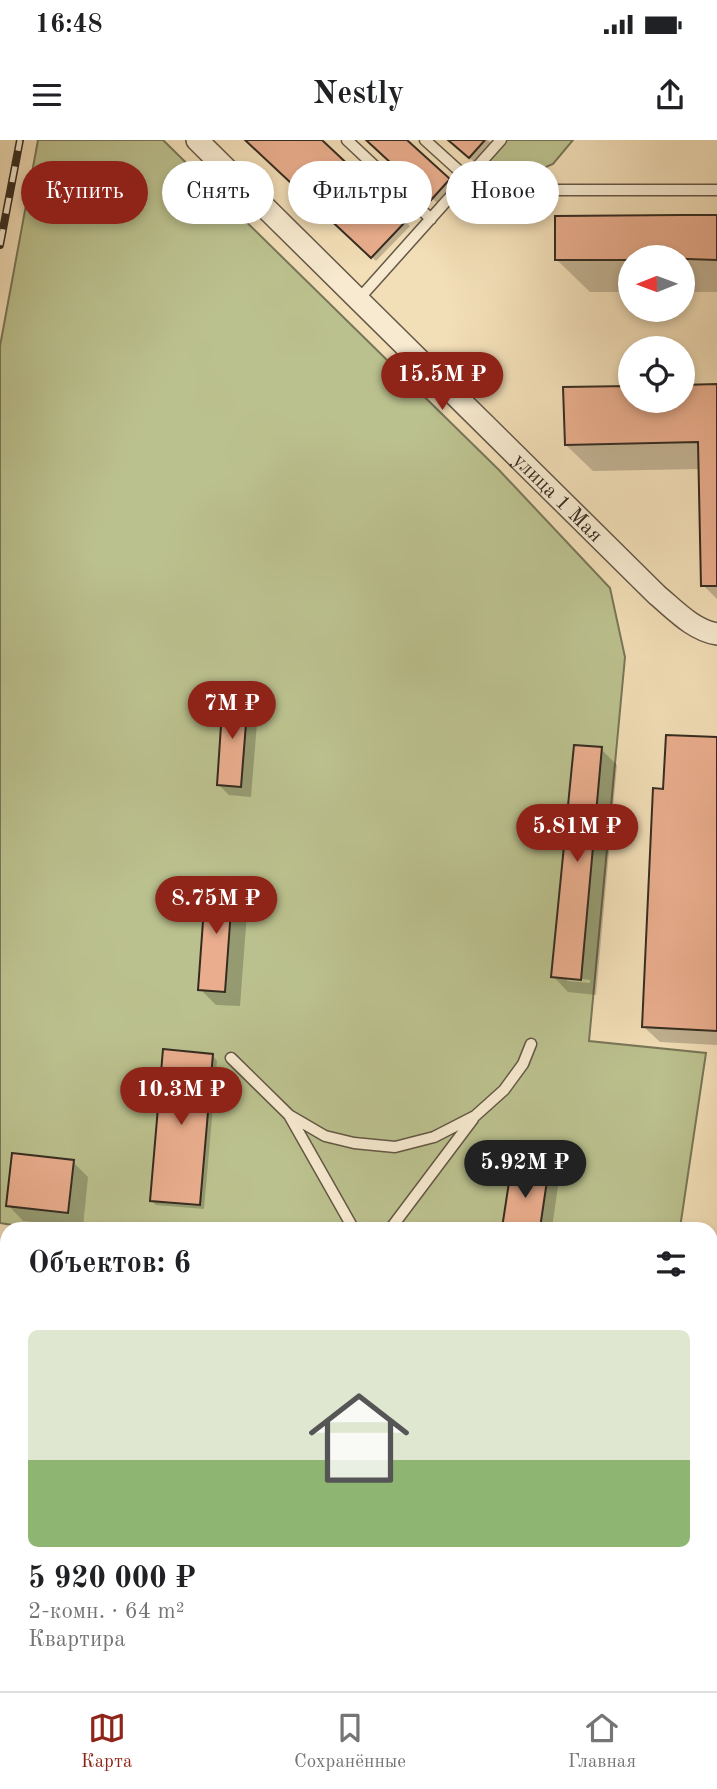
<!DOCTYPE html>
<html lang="ru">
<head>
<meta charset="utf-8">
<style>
  body { margin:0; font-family:"Old Standard TT",serif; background:#f2f2f2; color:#202124; height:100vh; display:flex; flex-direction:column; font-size:26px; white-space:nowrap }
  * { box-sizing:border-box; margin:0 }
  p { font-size:23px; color:#757577 }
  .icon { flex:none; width:38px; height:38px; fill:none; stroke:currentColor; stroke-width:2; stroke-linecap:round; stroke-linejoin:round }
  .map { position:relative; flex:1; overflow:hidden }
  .panel { position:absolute; left:0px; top:1082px; width:718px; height:471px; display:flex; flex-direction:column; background:#fff; border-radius:21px 21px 0 0; box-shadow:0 4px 10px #0003 }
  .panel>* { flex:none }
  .top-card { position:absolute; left:21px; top:21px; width:676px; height:63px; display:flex; gap:14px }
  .needle { width:46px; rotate:269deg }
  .buttons { position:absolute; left:618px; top:105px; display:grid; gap:14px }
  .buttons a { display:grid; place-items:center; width:77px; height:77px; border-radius:50%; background:#fff; box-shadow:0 4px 10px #0003; font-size:35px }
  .price { position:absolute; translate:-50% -60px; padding:0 16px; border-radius:24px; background:#8f2418; color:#fff; font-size:23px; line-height:46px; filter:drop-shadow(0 2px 4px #0008) }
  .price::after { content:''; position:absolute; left:50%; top:42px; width:21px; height:16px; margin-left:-10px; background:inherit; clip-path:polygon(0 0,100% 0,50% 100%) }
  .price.current { background:#222; color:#fff }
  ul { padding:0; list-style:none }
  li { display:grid; align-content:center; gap:14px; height:371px; padding:0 28px }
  li span { display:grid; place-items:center; height:217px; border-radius:10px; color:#555 }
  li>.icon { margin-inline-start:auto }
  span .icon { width:126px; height:126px; fill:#fffc; stroke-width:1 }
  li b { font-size:30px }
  h2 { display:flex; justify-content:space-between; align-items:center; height:84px; padding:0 28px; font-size:30px }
  .pill { padding:0 24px; border-radius:32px; background:#fff; box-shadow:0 4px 10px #0003; font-size:24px; line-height:63px }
  .pill.current { background:#8f2418; color:#fff }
  .status { display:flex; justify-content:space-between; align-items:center; height:49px; padding:0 35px; background:#fff; direction:ltr }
  .status svg { height:19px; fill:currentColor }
  header { display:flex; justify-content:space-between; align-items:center; height:91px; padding:0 28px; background:#fff; font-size:32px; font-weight:700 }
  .dock { display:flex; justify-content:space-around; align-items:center; height:98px; border-top:2px solid #e0e0e0; background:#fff; font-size:19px; color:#757577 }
  .dock a { display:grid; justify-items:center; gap:4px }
  .dock .current { color:#8f2418 }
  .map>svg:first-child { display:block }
</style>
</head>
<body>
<div class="status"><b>16:48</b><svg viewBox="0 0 49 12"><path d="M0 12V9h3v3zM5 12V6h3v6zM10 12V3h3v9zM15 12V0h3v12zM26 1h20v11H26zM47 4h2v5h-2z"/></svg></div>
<header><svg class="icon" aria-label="menu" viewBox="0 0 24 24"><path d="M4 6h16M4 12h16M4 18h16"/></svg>Nestly<svg class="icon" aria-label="share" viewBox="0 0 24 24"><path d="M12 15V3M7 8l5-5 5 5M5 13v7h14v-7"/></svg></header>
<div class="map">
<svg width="717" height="1551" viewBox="0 0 717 1551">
  <rect width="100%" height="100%" fill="#f2deb7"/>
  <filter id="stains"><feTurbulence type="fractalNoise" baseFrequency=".00286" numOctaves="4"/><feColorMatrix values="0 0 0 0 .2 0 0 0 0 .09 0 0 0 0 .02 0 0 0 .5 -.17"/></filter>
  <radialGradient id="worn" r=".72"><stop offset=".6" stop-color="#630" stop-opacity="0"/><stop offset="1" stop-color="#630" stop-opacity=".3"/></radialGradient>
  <!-- green -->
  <path fill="#bbc18e" stroke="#787658" stroke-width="2" d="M38,0H163L499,330L610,448L625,517L589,901L706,913L680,1088H31L0,1083V206Z
    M500,0H573L553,24L498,48L486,14Z
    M0,1151L7,1179V1545H180V1551H0Z
    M228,1545H364V1551H228Z"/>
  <!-- shadow -->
  <path fill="#0003" fill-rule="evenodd" d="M247,0H319L410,86L376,121Z
    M368,0H404L453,45L437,63Z
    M450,0H488L491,3L474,22Z
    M717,77V152H682V117H630V152H590L557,120Z
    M717,246V459L703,445L701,329L593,331L566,305L630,247V261H682Z
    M247,560L258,570L251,657L229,655L218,644Z
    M717,599V905L660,902L644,887L665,650Z
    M601,609L617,625L596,855L568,852L553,836ZM567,837L590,840V843L567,841Z
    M232,744L248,760L240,866L216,865L200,849Z
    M213,916L217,921L204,1069L156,1065L151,1060Z
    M73,1022L88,1037L83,1087L23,1081L8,1065Z
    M512,1031L547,1035L558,1046L552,1088H504Z
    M710,1253H717V1325L710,1320Z
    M710,1418L717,1425V1469H710Z
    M31,1545H122V1551H31Z"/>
  <!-- building -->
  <path fill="#eaae8e" stroke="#352c21" stroke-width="2" d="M245,0H322L407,80L371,118Z
    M366,0H407L450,39L431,60Z
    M448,0H485L469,18Z
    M680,75H717V120L630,117V120H555V76Z
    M717,244V446H701L698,302L565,305L563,247L630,246V261H682V245Z
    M223,556L248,558L241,647L217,645Z
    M666,595L717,597V891L642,887L653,648L663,649Z
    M574,605L602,607L581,840L551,837Z
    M206,740L233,742L225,852L198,850Z
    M163,909L213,914L200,1065L150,1061Z
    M12,1013L74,1020L68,1073L6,1066Z
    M511,1029L548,1034L540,1088H502Z
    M710,1251H717V1298H710Z
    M29,1545H107V1551H29Z"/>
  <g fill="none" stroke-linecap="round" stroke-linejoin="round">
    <defs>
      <path id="service" d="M347,0L431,79
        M425,0L467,38
        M456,50H717
        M358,160L501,0
        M231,918L289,975L325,996L354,1003L395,1007L434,997L475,976L504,950L523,924L531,904
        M289,975L353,1088
        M391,1088L473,979
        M710,1220H717
        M710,1364L712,1551
        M363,1551L372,1545"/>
      <g id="minor">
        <path id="s1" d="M197,0L657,455C675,470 693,490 717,494"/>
        <path d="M710,1196L717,1194"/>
        <path d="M205,1551V1545"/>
      </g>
    </defs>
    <!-- service casing -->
    <use href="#service" stroke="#645846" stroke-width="13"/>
    <!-- minor casing -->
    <use href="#minor" stroke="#645846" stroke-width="24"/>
    <!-- service -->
    <use href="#service" stroke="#f7ead0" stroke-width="10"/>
    <!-- minor -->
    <use href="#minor" stroke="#f7ead0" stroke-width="21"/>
    <defs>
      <path id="rail" d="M0,105L20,0"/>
    </defs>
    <!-- rail casing -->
    <use href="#rail" stroke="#352c21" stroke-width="8"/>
    <!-- rail -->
    <use href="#rail" stroke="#f7ead0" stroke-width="5" stroke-dasharray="16" stroke-linecap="butt"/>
  </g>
  <g text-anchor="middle" stroke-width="6" stroke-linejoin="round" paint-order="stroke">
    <!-- street labels -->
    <g font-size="21" fill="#352c21" stroke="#f7ead0">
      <text dy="7" stroke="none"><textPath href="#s1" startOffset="508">улица 1 Мая</textPath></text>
    </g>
  </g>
  <rect width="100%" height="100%" filter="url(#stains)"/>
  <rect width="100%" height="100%" fill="url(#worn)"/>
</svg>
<div class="buttons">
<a><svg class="needle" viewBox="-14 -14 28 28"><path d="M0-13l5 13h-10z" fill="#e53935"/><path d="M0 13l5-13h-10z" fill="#757577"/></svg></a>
<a><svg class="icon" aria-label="locate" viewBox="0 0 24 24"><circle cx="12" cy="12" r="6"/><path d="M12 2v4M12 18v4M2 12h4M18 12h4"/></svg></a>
</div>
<b class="price" style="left:442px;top:272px">15.5M ₽</b>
<b class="price" style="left:232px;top:601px">7M ₽</b>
<b class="price" style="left:577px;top:724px">5.81M ₽</b>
<b class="price" style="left:216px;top:796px">8.75M ₽</b>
<b class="price" style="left:181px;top:987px">10.3M ₽</b>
<b class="price current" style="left:525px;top:1060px">5.92M ₽</b>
<div class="top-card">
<a class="pill current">Купить</a>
<a class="pill">Снять</a>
<a class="pill">Фильтры</a>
<a class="pill">Новое</a>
</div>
<section class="panel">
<h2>Объектов: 6<svg class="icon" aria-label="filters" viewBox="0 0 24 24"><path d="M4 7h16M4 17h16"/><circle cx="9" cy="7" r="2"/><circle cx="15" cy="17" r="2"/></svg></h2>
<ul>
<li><span style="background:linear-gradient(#dfe7d0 60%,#8fb573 0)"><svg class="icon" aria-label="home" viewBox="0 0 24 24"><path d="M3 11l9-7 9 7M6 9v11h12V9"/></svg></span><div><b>5 920 000 ₽</b><p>2-комн. · 64 m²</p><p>Квартира</p></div></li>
</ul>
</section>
</div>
<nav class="dock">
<a class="current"><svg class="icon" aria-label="map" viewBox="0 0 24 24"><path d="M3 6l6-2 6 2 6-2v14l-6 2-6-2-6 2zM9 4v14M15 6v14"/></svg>Карта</a>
<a><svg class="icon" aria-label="saved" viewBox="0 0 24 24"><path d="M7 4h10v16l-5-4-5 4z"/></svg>Сохранённые</a>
<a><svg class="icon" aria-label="home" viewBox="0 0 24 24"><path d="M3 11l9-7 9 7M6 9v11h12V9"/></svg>Главная</a>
</nav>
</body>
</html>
